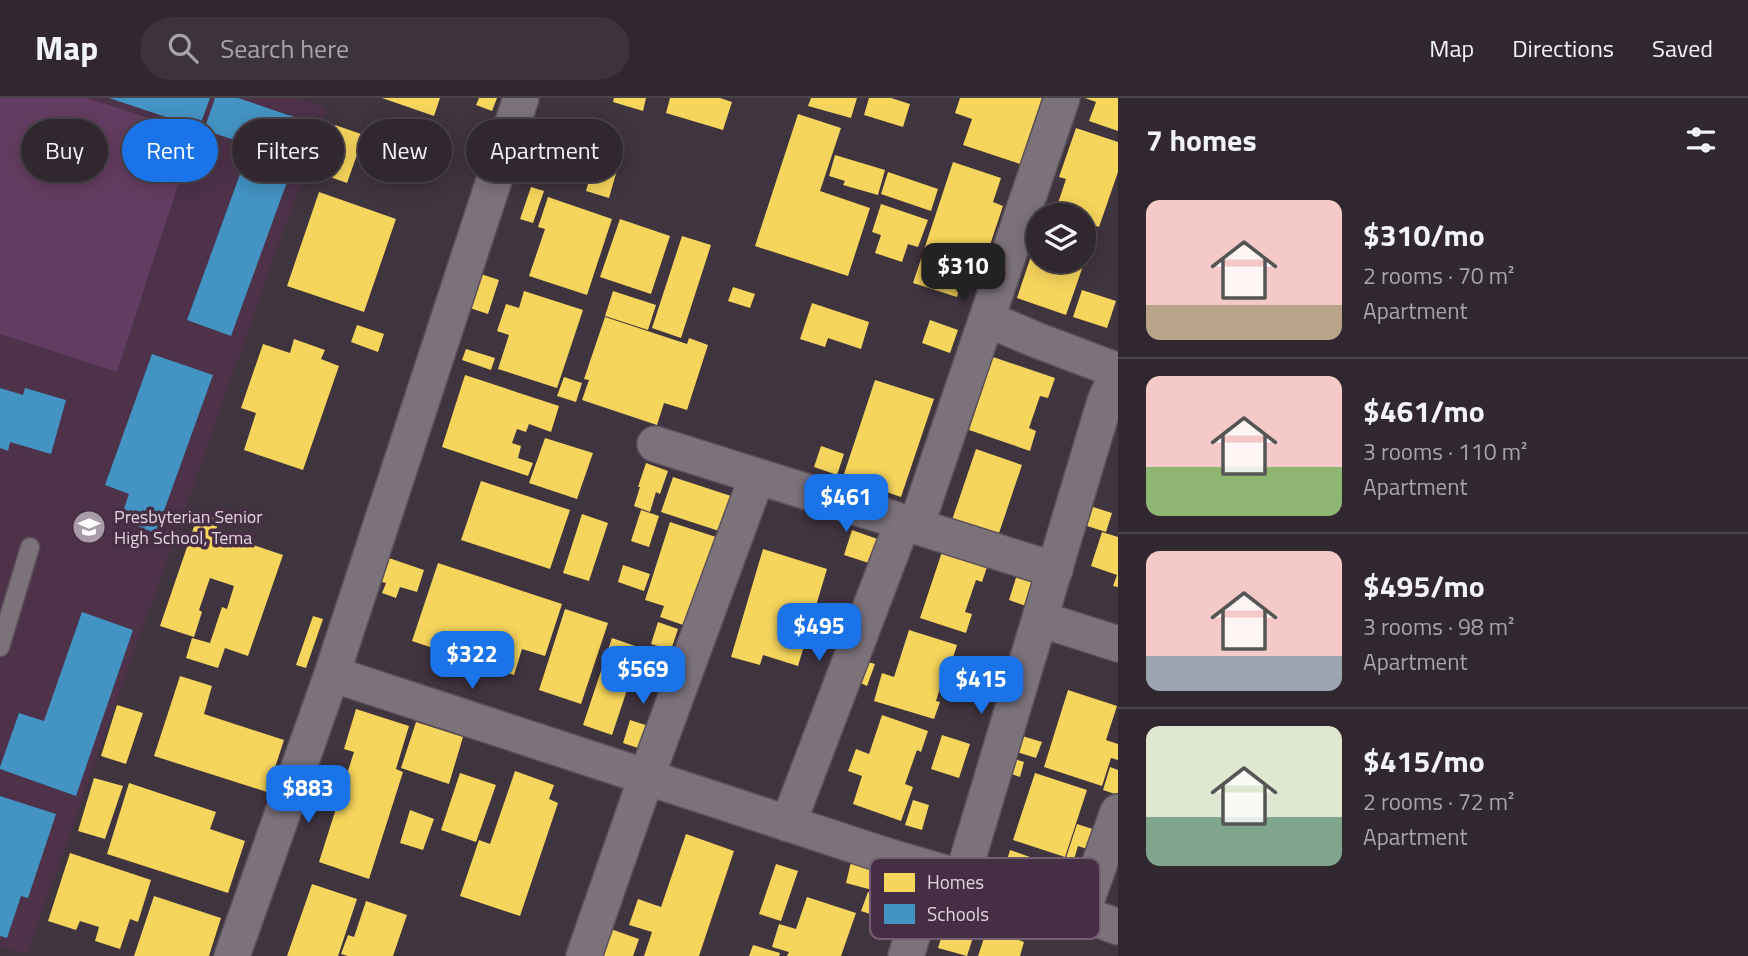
<!DOCTYPE html>
<html lang="en">
<head>
<meta charset="utf-8">
<style>
  body { margin:0; font-family:"Titillium Web",sans-serif; background:#3c333b; color:#f1f3f6; height:100vh; display:flex; flex-direction:column; font-size:26px; white-space:nowrap }
  * { box-sizing:border-box; margin:0 }
  p { font-size:23px; color:#a8a5aa }
  .icon { flex:none; width:38px; height:38px; fill:none; stroke:currentColor; stroke-width:2; stroke-linecap:round; stroke-linejoin:round }
  .map { position:relative; flex:1; overflow:hidden }
  .sheet { display:flex; flex-direction:column; background:#30272f; width:630px }
  .sheet>* { flex:none }
  .guide { position:absolute; left:21px; top:21px; width:665px; height:63px; display:flex; gap:14px }
  .tools { position:absolute; left:1026px; top:105px; display:grid; gap:14px }
  .tools a { display:grid; place-items:center; width:70px; height:70px; border-radius:50%; background:#30272f; box-shadow:0 4px 18px #0003,0 0 0 2px #4b444b; font-size:35px }
  .price { position:absolute; translate:-50% -60px; padding:0 16px; border-radius:14px; background:#1a73e8; color:#fff; font-size:23px; line-height:46px; filter:drop-shadow(0 2px 4px #0008) }
  .price::after { content:''; position:absolute; left:50%; top:42px; width:21px; height:16px; margin-left:-10px; background:inherit; clip-path:polygon(0 0,100% 0,50% 100%) }
  .price.active { background:#222; color:#fff }
  ul { padding:0; list-style:none }
  li { display:flex; align-items:center; gap:21px; height:175px; padding:0 28px }
  li+li { border-top:2px solid #4b444b }
  li span { display:grid; place-items:center; flex:none; width:196px; height:140px; border-radius:14px; color:#555 }
  li>.icon { margin-inline-start:auto }
  span .icon { width:84px; height:84px; fill:#fffc; stroke-width:1 }
  li b { font-size:30px }
  h2 { display:flex; justify-content:space-between; align-items:center; height:84px; padding:0 28px; font-size:30px }
  .chip { padding:0 24px; border-radius:32px; background:#30272f; box-shadow:0 4px 18px #0003,0 0 0 2px #4b444b; font-size:24px; line-height:63px }
  .chip.active { background:#1a73e8; color:#fff }
  header { display:flex; align-items:center; gap:42px; box-sizing:border-box; height:98px; padding:0 35px; background:#30272f; border-bottom:2px solid #4b444b }
  header strong { font-size:33px }
  nav { display:flex; gap:38px; margin-inline-start:auto; font-size:24px }
  .search { width:490px; height:63px; background:#3c333b; display:flex; align-items:center; gap:18px; box-sizing:border-box; padding:0 24px; border-radius:38px; color:#a8a5aa; font-size:26px }
  main { display:flex; flex:1; min-height:0 }
  .map>svg:first-child { display:block }
</style>
</head>
<body>
<header>
<strong>Map</strong>
<div class="search"><svg class="icon" aria-label="search" viewBox="0 0 24 24"><circle cx="10" cy="10" r="6"/><path d="M15 15l6 6"/></svg>Search here</div>
<nav><a>Map</a><a>Directions</a><a>Saved</a></nav>
</header>
<main>
<div class="map">
<svg width="1118" height="858" viewBox="0 0 1118 858">
  <rect width="100%" height="100%" fill="#40343f"/>
  <!-- built -->
  <path fill="#4d324a" d="M0,0H298L327,10L27,857L0,848Z"/>
  <!-- green -->
  <path fill="#633d61" d="M0,0H87L195,35L117,274L0,236Z"/>
  <!-- homes -->
  <path fill="#f6d55c" d="M382,0H440L434,18Z
    M479,0H497L492,13L476,7Z
    M614,0H646L643,13L613,4Z
    M670,0H720L732,4L723,32L666,15Z
    M811,0H857L851,20L808,8Z
    M869,0H891L910,6L903,29L864,17Z
    M960,0H1042L1020,66L963,47L972,21L955,15Z
    M1085,0H1118V33L1089,23L1096,4Z
    M798,16L841,30L820,93L870,110L848,178L755,148Z
    M335,27L364,37L347,85L319,75Z
    M1076,30L1118,44V74L1099,129L1083,123V117H1065L1055,114L1066,81L1059,79Z
    M547,53L578,63L571,85L540,74Z
    M835,57L885,72L878,97L843,87L845,83L829,78Z
    M596,58L619,65L609,100L586,93Z
    M953,64L1001,80L993,104L1003,108L982,171L968,166L957,199L913,185Z
    M888,74L938,91L931,113L881,96Z
    M531,89L544,93L533,125L520,121Z
    M319,94L396,121L364,214L287,188Z
    M548,99L612,121L587,197L529,178L545,131L538,129Z
    M881,106L928,122L918,149L908,146L902,164L875,155L881,137L872,134Z
    M620,121L670,138L651,196L600,179Z
    M682,138L711,147L681,240L652,230Z
    M1083,139L1092,142L1066,217L1017,200L1037,140L1038,163H1083Z
    M475,174L499,182L488,216L464,208Z
    M733,189L755,196L750,210L728,203Z
    M1082,192L1116,203L1107,230L1073,219Z
    M524,193L583,212L557,290L498,271L509,237L497,233L506,206L519,210Z
    M613,193L656,207L648,232L605,218Z
    M812,205L869,224L861,251L828,240L825,249L800,241Z
    M605,219L687,246L689,240L708,247L687,312L664,305L657,327L582,302L589,282L584,281Z
    M930,222L958,232L950,255L922,245Z
    M357,227L384,236L378,254L351,244Z
    M294,241L325,252L321,261L339,268L303,372L244,352L256,315L241,310L263,246L290,255Z
    M466,251L495,260L491,272L462,262Z
    M993,259L1055,280L1048,300L1040,298L1029,330L1036,333L1030,353L969,332Z
    M465,277L559,308L551,334L529,326L526,334L517,331L512,345L521,348L518,360L533,365L528,378L442,349Z
    M564,279L582,285L576,304L557,298Z
    M875,282L934,301L901,399L843,379Z
    M545,340L593,355L577,401L529,385Z
    M821,348L844,356L837,377L814,369Z
    M976,351L1022,367L998,438L952,422Z
    M646,365L668,373L660,396L656,394L650,414L634,408L640,389H638Z
    M673,379L731,398L719,433L661,414Z
    M481,383L570,412L550,471L461,442Z
    M1093,409L1112,415L1106,434L1087,428Z
    M641,412L659,418L649,449L631,443Z
    M199,414L220,422L215,434L283,457L248,558L225,550L218,570L186,560L192,540L210,545L222,509L227,511L234,488L210,480L199,512L202,514L194,539L160,528Z
    M582,416L608,425L589,483L563,475Z
    M670,424L716,439L686,528L660,519L664,508L645,502Z
    M852,432L883,443L875,467L844,457Z
    M1102,434L1118,439V489L1113,488L1117,477L1091,468Z
    M763,451L827,471L798,568L763,557L760,567L731,559Z
    M943,451L988,466L982,484L976,482L965,514L972,516L966,535L920,520Z
    M383,458L424,472L417,494L400,489L396,500L382,495L386,485L375,482Z
    M438,465L562,506L545,558L522,551L514,577L412,543Z
    M623,467L650,476L644,493L618,484Z
    M1019,470L1042,477L1032,510L1009,502Z
    M565,511L608,525L581,606L539,592Z
    M313,518L323,521L306,570L296,567Z
    M658,524L678,531L671,552L651,546Z
    M909,532L957,547L950,569L947,568L936,603L940,604L934,621L874,603L882,575L894,579Z
    M612,540L641,550L612,637L583,627Z
    M864,563L875,566L867,588L856,583Z
    M180,578L212,588L204,616L284,642L267,694L154,658Z
    M1068,592L1117,608L1106,642L1118,646V662L1111,660L1102,688L1044,669Z
    M117,607L143,615L126,666L101,658Z
    M356,611L409,628L396,671L403,674L369,781L319,764L354,654L344,651Z
    M882,617L928,633L921,654L917,652L905,686L913,689L901,723L853,706L862,678L848,673L856,651L869,656Z
    M630,622L661,632L653,655L623,645Z
    M416,624L463,639L449,686L401,670Z
    M942,637L970,646L959,680L931,671Z
    M1019,637L1042,644L1036,660L1014,653Z
    M1011,660L1024,664L1020,679L1006,674Z
    M1110,669L1118,672V697L1103,692Z
    M515,673L554,687L549,701L558,705L520,818L460,798L479,742L490,746Z
    M460,675L496,687L476,744L441,732Z
    M1035,675L1087,692L1065,759L1013,742Z
    M94,680L123,688L105,741L78,733Z
    M129,685L216,714L210,731L245,743L228,795L107,756Z
    M913,702L929,707L922,732L905,727Z
    M410,712L434,721L423,752L400,745Z
    M1077,726L1102,734L1096,754L1078,748L1073,765L1065,763Z
    M686,736L734,753L699,858H644L652,834L629,827L638,801L661,809Z
    M1010,752L1030,759L1021,785L1002,779Z
    M70,755L151,782L138,824L130,821L120,851L95,843L99,829L80,823L76,832L48,823Z
    M851,764L882,772L876,793L846,785Z
    M776,766L798,773L781,823L759,816Z
    M312,786L357,801L338,858H287Z
    M868,794L892,802L885,821L861,813Z
    M154,798L221,820L209,858H134Z
    M807,799L856,815L841,858H787L789,854L772,849L779,826L796,831Z
    M366,803L407,817L393,858H348L341,856L348,837L354,839Z
    M996,808L1015,813L1009,837L994,833L1024,844L1020,858H978L987,831L989,832Z
    M948,818L977,827L967,858L938,850Z
    M605,829L639,841L633,858H595Z
    M753,847L780,855L779,858H749Z"/>
  <!-- schools -->
  <path fill="#4393c3" d="M109,0H210L199,30Z
    M215,0H238L312,25L299,63L204,32Z
    M243,68L287,84L231,238L187,222Z
    M152,256L213,277L156,435L120,422L129,396L105,387Z
    M0,290L23,297L25,290L66,302L51,356L10,344L8,353L0,350Z
    M82,514L133,532L76,698L0,671V669L19,615L44,623Z
    M0,698L56,716L28,800L21,798L7,840L0,838Z"/>
  <g fill="none" stroke-linecap="round" stroke-linejoin="round">
    <defs>
      <path id="service" d="M0,549L30,449"/>
      <path id="minor" d="M521,0L332,576C513,636 694,696 875,754C956,780 1039,798 1118,829
        M987,221L1034,241L1118,273
        M655,346L1055,472
        M916,428L1062,0
        M1040,521L1118,546
        M788,726L903,424
        M962,780L1105,303L1118,274
        M1082,815L1118,714
        M232,858L332,576
        M584,858L646,680L757,379
        M906,858L933,772"/>
    </defs>
    <!-- service casing -->
    <use href="#service" stroke="#5b505a" stroke-width="21"/>
    <!-- minor casing -->
    <use href="#minor" stroke="#5b505a" stroke-width="38"/>
    <!-- service -->
    <use href="#service" stroke="#7c727a" stroke-width="18"/>
    <!-- minor -->
    <use href="#minor" stroke="#7c727a" stroke-width="35"/>
  </g>
  <!-- icons -->
  <defs>
    <symbol id="school-disc" viewBox="-11 -11 22 22"><circle r="9.5" fill="#a99ba7" stroke="#462e44"/><path d="M0-5L7-2L0 1L-7-2ZM-4 1L0 2.5L4 1V4Q0 6-4 4Z" fill="#fff"/></symbol>
  </defs>
  <g fill-rule="evenodd">
    <use href="#school-disc" x="70" y="410" width="38" height="38"/>
  </g>
  <g text-anchor="middle" stroke-width="7" stroke-linejoin="round" paint-order="stroke">
    <!-- poi labels -->
    <g font-size="18" fill="#e1d2df" stroke="#462e44" text-anchor="start">
      <text x="114" y="425">Presbyterian Senior<tspan x="114" dy="21">High School, Tema</tspan></text>
    </g>
  </g>
  <!-- legend -->
  <rect x="870" y="760" width="230" height="81" rx="10" fill="#462e44" stroke="#745f72" stroke-width="2"/>
  <rect x="884" y="775" width="31" height="19" fill="#f6d55c"/>
  <rect x="884" y="806" width="31" height="20" fill="#4393c3"/>
  <g font-size="19" fill="#e1d2df">
    <text x="927" y="791">Homes</text>
    <text x="927" y="823">Schools</text>
  </g>
</svg>
<div class="tools">
<a><svg class="icon" aria-label="layers" viewBox="0 0 24 24"><path d="M12 4l9 5-9 5-9-5zM3 14l9 5 9-5"/></svg></a>
</div>
<b class="price active" style="left:963px;top:205px">$310</b>
<b class="price" style="left:846px;top:436px">$461</b>
<b class="price" style="left:819px;top:565px">$495</b>
<b class="price" style="left:472px;top:593px">$322</b>
<b class="price" style="left:643px;top:608px">$569</b>
<b class="price" style="left:981px;top:618px">$415</b>
<b class="price" style="left:308px;top:727px">$883</b>
<div class="guide">
<a class="chip">Buy</a>
<a class="chip active">Rent</a>
<a class="chip">Filters</a>
<a class="chip">New</a>
<a class="chip">Apartment</a>
</div>
</div>
<section class="sheet">
<h2>7 homes<svg class="icon" aria-label="filters" viewBox="0 0 24 24"><path d="M4 7h16M4 17h16"/><circle cx="9" cy="7" r="2"/><circle cx="15" cy="17" r="2"/></svg></h2>
<ul>
<li><span style="background:linear-gradient(#f6c9c9 75%,#b9a48a 0)"><svg class="icon" aria-label="home" viewBox="0 0 24 24"><path d="M3 11l9-7 9 7M6 9v11h12V9"/></svg></span><div><b>$310/mo</b><p>2 rooms · 70 m²</p><p>Apartment</p></div></li>
<li><span style="background:linear-gradient(#f6c9c9 65%,#8fb573 0)"><svg class="icon" aria-label="home" viewBox="0 0 24 24"><path d="M3 11l9-7 9 7M6 9v11h12V9"/></svg></span><div><b>$461/mo</b><p>3 rooms · 110 m²</p><p>Apartment</p></div></li>
<li><span style="background:linear-gradient(#f6c9c9 75%,#9aa5b1 0)"><svg class="icon" aria-label="home" viewBox="0 0 24 24"><path d="M3 11l9-7 9 7M6 9v11h12V9"/></svg></span><div><b>$495/mo</b><p>3 rooms · 98 m²</p><p>Apartment</p></div></li>
<li><span style="background:linear-gradient(#dfe7d0 65%,#7fa58c 0)"><svg class="icon" aria-label="home" viewBox="0 0 24 24"><path d="M3 11l9-7 9 7M6 9v11h12V9"/></svg></span><div><b>$415/mo</b><p>2 rooms · 72 m²</p><p>Apartment</p></div></li>
</ul>
</section>
</main>
</body>
</html>
